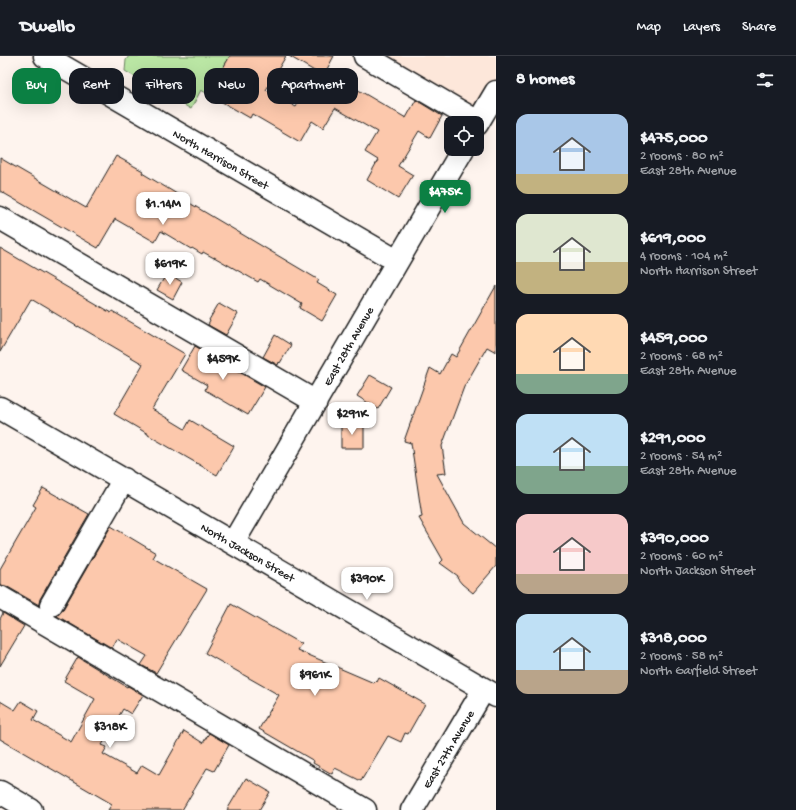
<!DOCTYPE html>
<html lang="en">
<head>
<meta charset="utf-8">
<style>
  body { margin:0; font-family:"Gochi Hand",sans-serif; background:#242831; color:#f1f3f6; height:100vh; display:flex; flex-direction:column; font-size:15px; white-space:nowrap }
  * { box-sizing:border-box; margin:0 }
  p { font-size:13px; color:#9ea1a6 }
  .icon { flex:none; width:22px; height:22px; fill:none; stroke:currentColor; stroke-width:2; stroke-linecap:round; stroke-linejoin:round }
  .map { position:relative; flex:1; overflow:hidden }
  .drawer { display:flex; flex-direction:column; background:#171b24; width:300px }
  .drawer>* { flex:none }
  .top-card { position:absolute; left:12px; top:12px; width:380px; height:36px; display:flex; gap:8px }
  .controls { position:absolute; left:444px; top:60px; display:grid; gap:8px }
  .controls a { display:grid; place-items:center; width:40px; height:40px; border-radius:8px; background:#171b24; box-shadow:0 4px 16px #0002; font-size:20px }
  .price { position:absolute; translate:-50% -34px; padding:0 9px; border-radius:8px; background:#fff; color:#222; font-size:13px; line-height:26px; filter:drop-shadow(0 1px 2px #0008) }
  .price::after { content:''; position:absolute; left:50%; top:24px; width:12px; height:9px; margin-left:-6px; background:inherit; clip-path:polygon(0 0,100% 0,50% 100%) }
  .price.current { background:#0b8043; color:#fff }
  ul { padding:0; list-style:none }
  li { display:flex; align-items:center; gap:12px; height:100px; padding:0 20px }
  li span { display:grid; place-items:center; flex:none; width:112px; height:80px; border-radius:12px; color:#555 }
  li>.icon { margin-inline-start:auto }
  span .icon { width:48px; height:48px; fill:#fffc; stroke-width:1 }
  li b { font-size:17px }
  h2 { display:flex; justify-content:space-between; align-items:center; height:48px; padding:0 20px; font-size:17px }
  .chip { padding:0 14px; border-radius:12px; background:#171b24; box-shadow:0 4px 16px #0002; font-size:14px; line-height:36px }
  .chip.current { background:#0b8043; color:#fff }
  header { display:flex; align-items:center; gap:24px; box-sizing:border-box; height:56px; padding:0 20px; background:#171b24; border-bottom:1px solid #363941 }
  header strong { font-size:19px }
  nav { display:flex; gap:22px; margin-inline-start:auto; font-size:14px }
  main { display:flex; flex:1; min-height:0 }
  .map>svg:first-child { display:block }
</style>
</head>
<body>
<header>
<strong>Dwello</strong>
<nav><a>Map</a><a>Layers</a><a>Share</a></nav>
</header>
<main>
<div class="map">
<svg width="496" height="754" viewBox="0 0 496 754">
  <rect width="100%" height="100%" fill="#fef4ee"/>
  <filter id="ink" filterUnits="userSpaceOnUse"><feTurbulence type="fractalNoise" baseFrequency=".025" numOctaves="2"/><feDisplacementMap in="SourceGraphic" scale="8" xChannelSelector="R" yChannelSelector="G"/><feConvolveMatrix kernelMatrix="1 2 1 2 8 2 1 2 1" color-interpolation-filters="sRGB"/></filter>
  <g filter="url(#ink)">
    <!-- built -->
    <path fill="#fde7da" d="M365,0H496V36L478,66Z"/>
    <!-- green -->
    <path fill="#bae6a4" stroke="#6b8160" d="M129,0H230L208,38L201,34L191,53L125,15L126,4Z"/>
    <!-- building -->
    <path fill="#fcc8ac" stroke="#1c1c1c" d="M230,0H286L266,34L296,51L316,16L289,0H334L326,15L406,62L416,44L442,60L430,82L419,75L398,110L413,119L398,143L367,124L378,104L365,96L377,76L335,52L323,72L312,65L300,86L252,58L250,62L208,38Z
      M116,100L143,115L142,117L182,141L181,142L319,224L317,227L337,239L322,265L300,252L302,248L260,223L258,226L214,201V202L203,196L202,198L192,192L191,193L161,175L155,186L115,163L98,192L0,135V102L86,152Z
      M0,192L111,257L112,255L185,298L152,353L185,373L190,364L234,390L217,419L148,379V378L114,358L143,308L78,270V271L31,243L0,296Z
      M167,217L182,226L173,243L157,234Z
      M496,230V296L487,291L464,331L442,390L446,417L437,418L464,467L496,493V510L473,537L462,528L457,522L458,520L440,507L443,504L419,462L422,461L411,387L404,385L430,312L440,318L451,298L456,301Z
      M219,247L238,258L226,279L208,269L210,265L209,264Z
      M275,279L291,289L280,307L279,306L278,309L263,301Z
      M195,290L265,331L248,359L205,334L207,329L181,314Z
      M370,319L391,331L378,353L357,340Z
      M341,367H364V392H341Z
      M43,432L89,458L40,543L39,549L6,530L0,529V513L36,451L33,449Z
      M111,470L156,497L153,502L207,533L156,617L141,609L147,600L117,583L112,592L57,560L62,555Z
      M231,548L301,588L297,594L374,627L376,625L377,626L379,622L425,648L408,678L405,677L401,686L388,680L361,725L335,712L332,718L313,707L314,705L259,673L279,639L205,597Z
      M3,557L24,570L0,610V563Z
      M78,601L127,631L128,630L143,639L131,658L123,653L102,689L107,691L103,698L137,717L142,709L159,719L184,675L203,687L209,677L229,689L214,715L207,712L182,754H108L112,748L0,683V645L15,654L21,645L38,655L33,664L71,686L95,643L64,625Z
      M246,722L270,736L259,754H227Z"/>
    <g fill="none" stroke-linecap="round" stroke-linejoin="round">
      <defs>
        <path id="minor" d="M45,0L397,205
          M365,0L478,66
          M477,68L496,36
          M0,162L316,346
          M0,352L496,640
          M233,487L463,93
          M0,541L365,754
          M51,549L124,423
          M0,736L31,754
          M412,754L484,633"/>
      </defs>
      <!-- minor casing -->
      <use href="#minor" stroke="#1c1c1c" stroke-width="25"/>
      <!-- minor -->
      <use href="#minor" stroke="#fff" stroke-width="22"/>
    </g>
  </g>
  <g text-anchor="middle" stroke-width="3.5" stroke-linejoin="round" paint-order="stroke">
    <!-- street labels -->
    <g font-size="12" fill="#1c1c1c" stroke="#fff">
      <text transform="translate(221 103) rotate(30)" y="4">North Harrison Street</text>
      <text transform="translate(348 290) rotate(-60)" y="4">East 28th Avenue</text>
      <text transform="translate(248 496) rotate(30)" y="4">North Jackson Street</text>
      <text transform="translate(448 693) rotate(-59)" y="4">East 27th Avenue</text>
    </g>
  </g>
</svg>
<div class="controls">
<a><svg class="icon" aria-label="locate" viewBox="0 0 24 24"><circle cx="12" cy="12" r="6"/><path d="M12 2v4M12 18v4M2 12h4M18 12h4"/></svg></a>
</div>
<b class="price current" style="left:445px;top:158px">$475K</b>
<b class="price" style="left:163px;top:170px">$1.14M</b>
<b class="price" style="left:170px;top:230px">$619K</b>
<b class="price" style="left:223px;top:325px">$459K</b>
<b class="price" style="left:352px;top:380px">$291K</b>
<b class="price" style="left:367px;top:545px">$390K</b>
<b class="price" style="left:315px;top:641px">$961K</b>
<b class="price" style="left:110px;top:693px">$318K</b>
<div class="top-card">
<a class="chip current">Buy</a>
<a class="chip">Rent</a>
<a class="chip">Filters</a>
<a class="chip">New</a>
<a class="chip">Apartment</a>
</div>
</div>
<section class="drawer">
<h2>8 homes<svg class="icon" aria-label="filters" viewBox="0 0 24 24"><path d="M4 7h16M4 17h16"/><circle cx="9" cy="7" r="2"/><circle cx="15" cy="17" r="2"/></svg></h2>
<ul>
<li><span style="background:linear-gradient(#a9c7e8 75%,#c2b280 0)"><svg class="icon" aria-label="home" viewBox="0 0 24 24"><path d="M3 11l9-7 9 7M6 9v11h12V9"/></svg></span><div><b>$475,000</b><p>2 rooms · 80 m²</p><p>East 28th Avenue</p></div></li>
<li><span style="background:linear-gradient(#dfe7d0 60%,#c2b280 0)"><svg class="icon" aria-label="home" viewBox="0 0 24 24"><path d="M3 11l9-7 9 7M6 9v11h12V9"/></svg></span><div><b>$619,000</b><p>4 rooms · 104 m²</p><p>North Harrison Street</p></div></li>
<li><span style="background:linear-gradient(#ffd9b3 75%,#7fa58c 0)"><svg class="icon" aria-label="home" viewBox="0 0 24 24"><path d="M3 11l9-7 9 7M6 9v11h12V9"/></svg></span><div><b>$459,000</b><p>2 rooms · 68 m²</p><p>East 28th Avenue</p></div></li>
<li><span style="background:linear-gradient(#bfe0f5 65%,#7fa58c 0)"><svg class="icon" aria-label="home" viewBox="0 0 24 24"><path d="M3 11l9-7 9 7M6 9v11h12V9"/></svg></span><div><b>$291,000</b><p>2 rooms · 54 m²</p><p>East 28th Avenue</p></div></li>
<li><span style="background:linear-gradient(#f6c9c9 75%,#b9a48a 0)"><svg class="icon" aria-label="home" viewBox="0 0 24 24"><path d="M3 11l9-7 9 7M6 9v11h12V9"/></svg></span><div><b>$390,000</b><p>2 rooms · 60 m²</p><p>North Jackson Street</p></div></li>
<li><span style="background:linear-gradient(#bfe0f5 70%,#b9a48a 0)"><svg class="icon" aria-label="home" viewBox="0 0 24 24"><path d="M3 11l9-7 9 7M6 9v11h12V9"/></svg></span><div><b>$318,000</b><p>2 rooms · 58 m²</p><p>North Garfield Street</p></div></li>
</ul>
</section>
</main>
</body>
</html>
